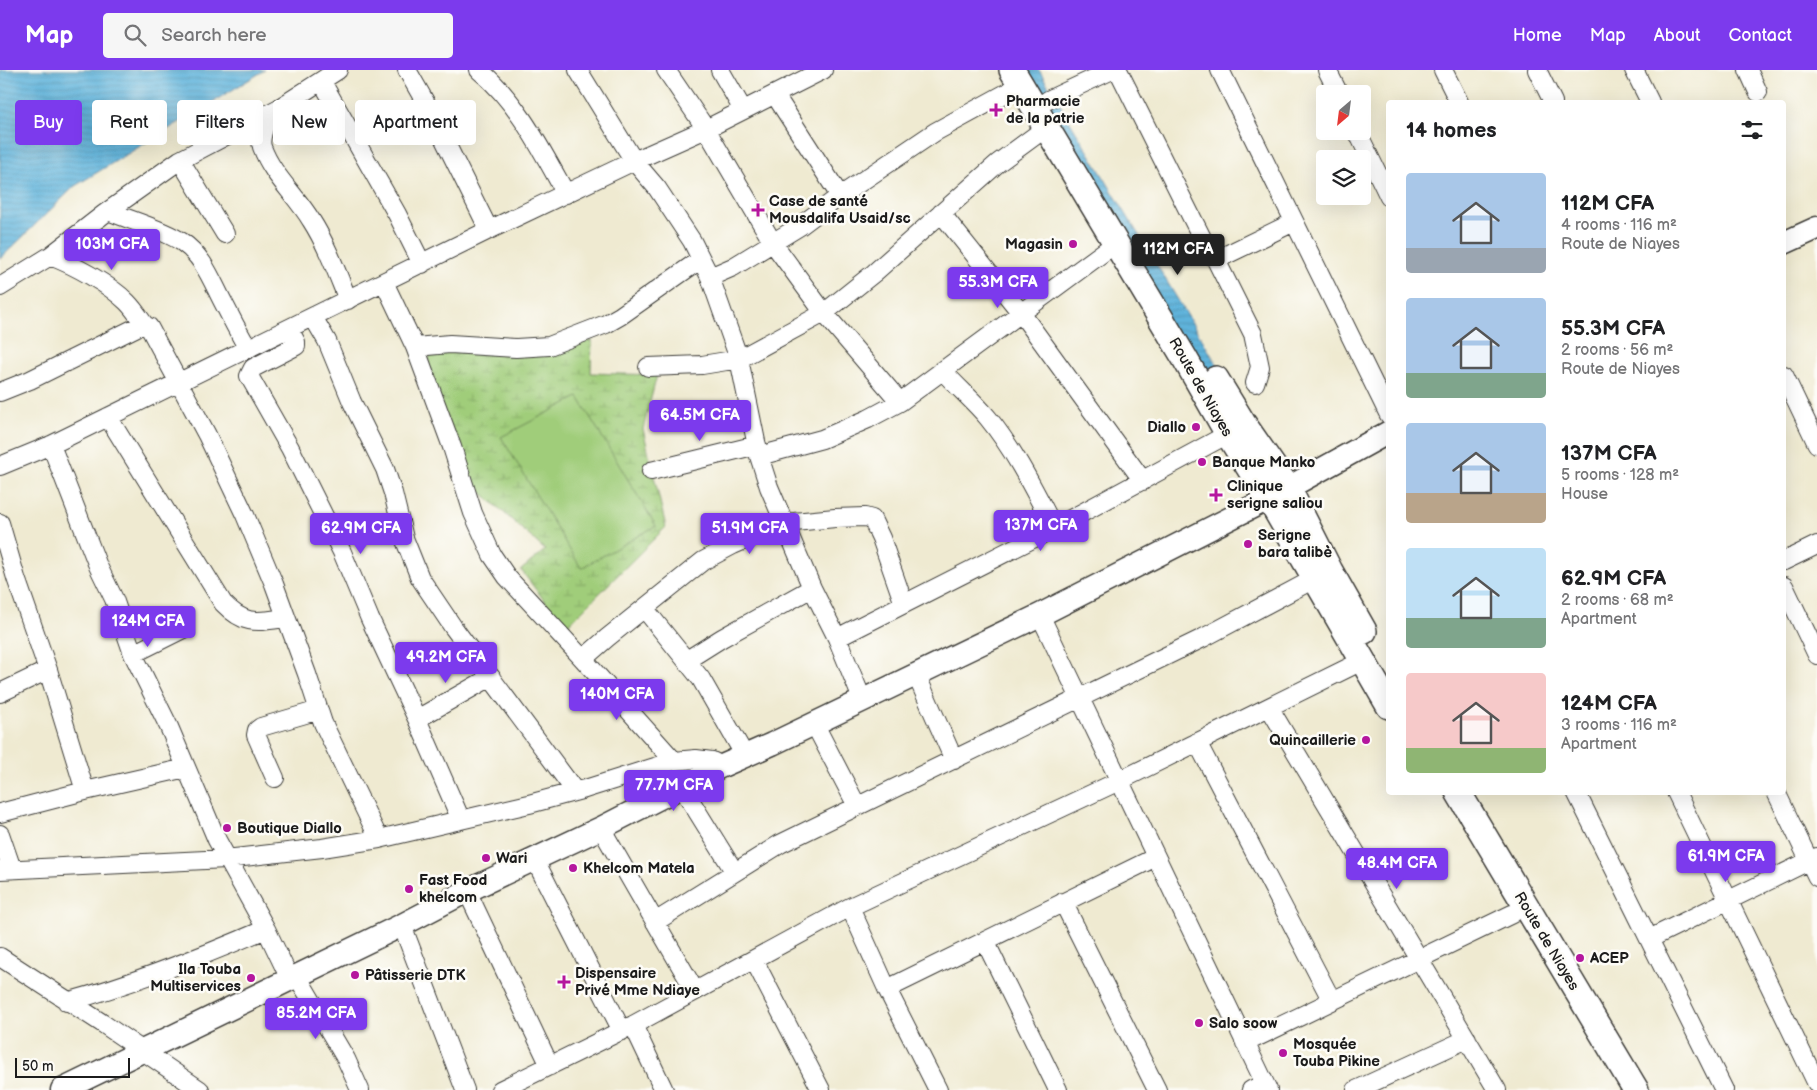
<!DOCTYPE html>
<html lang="en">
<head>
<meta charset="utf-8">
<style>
  body { margin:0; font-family:"Balsamiq Sans",sans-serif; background:#f6f6f6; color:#202124; height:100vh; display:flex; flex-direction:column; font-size:19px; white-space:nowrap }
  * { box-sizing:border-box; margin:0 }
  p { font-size:16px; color:#757577 }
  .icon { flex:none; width:28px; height:28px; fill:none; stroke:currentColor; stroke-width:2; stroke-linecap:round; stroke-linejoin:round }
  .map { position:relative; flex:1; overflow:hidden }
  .sheet { position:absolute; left:1386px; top:30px; width:400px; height:695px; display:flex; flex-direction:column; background:#fff; border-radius:5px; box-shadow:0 5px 20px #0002 }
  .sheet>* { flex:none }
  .banner { position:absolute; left:15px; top:30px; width:475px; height:45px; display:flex; gap:10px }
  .needle { width:32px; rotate:208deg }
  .fabs { position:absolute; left:1316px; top:15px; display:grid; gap:10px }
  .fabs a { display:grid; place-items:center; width:55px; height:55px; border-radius:5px; background:#fff; box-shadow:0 5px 20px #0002; font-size:25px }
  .scale { position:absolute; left:15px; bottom:12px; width:115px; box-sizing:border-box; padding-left:5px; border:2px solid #1c1c1c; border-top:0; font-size:14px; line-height:18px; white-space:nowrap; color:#1c1c1c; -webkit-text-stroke:4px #fdfcf7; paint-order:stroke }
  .price { position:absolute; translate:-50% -42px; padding:0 11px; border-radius:5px; background:#7c3aed; color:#fff; font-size:16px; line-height:32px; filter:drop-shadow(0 1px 2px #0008) }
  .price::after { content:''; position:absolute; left:50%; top:30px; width:15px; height:11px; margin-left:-8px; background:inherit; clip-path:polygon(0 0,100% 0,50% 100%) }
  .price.on { background:#222; color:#fff }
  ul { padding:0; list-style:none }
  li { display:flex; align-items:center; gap:15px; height:125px; padding:0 20px }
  li span { display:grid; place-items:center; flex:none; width:140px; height:100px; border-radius:5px; color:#555 }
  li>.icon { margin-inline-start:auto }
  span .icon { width:60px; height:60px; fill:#fffc; stroke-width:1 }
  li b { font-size:21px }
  h2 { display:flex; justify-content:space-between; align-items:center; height:60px; padding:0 20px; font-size:21px }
  .tag { padding:0 18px; border-radius:5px; background:#fff; box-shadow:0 5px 20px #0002; font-size:18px; line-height:45px }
  .tag.on { background:#7c3aed; color:#fff }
  header { display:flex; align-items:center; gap:30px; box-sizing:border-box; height:70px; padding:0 25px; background:#7c3aed; color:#fff }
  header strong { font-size:24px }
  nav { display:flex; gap:28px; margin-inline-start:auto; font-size:18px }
  .search { width:350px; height:45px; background:#f6f6f6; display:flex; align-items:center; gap:12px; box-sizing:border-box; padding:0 18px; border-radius:5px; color:#757577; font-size:19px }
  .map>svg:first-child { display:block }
</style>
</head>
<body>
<header>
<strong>Map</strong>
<div class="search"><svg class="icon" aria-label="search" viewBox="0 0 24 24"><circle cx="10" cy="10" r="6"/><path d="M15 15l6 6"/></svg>Search here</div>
<nav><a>Home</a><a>Map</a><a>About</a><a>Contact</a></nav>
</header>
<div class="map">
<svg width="1817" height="1020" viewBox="0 0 1817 1020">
  <defs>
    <pattern id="wetland-marsh" width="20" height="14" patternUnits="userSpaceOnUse" patternTransform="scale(1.25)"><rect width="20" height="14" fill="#a0cd7a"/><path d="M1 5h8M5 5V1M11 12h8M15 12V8" fill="none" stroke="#89af69"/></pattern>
    <pattern id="water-rules" width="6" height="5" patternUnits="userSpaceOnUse" patternTransform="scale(1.25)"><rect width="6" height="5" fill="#5fb3db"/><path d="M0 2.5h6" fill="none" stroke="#5299bb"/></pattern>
  </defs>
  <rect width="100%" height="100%" fill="#fdfcf7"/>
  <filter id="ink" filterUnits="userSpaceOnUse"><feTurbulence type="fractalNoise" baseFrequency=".02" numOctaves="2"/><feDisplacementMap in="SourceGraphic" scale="10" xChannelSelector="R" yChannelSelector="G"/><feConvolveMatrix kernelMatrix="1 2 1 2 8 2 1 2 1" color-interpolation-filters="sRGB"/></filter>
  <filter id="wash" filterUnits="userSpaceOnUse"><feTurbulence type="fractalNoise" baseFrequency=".0096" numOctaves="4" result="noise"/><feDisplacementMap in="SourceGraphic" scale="20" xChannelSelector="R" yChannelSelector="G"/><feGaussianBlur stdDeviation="1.12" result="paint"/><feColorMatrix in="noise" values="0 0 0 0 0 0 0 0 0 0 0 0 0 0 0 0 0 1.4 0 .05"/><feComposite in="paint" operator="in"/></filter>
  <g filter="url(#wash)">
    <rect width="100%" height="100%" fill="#efead1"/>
    <!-- wetland -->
    <path fill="url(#wetland-marsh)" stroke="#5e744b" d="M592,270L591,303L657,305L643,359L666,457L565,558L521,500L545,480L470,412L427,305L430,280L545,283Z"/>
    <!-- pitch -->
    <path fill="#a0cd7a" stroke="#5e744b" d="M578,327L656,456L581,498L501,367Z"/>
    <!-- water -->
    <path fill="url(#water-rules)" stroke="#3e687c" d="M0,0H265L75,116L0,189Z
      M1009,0H1039L1238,329L1214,345Z"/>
  </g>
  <g filter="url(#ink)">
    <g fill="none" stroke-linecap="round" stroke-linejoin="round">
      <defs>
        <path id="minor" d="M407,0L428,37L489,160
          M479,0C518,32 542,81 566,124
          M578,0L634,91L657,118L692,171L710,207L739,289L759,386L769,417L812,518L837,568L862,629
          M666,0L706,59L773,173L824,243L900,332
          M720,0L743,40
          M1118,0L1209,182L1214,186L1253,264L1260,297L1255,313
          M1220,0L1389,345
          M1327,0L1339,24
          M1443,0L1459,32
          M1537,0L1553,32
          M1634,0L1650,32
          M1748,0L1758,22
          M322,12L397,144L422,194
          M775,25L840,126
          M1048,30L1112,0
          M269,44C266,54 259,67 262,77C272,105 296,125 311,150C327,175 337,203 348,230
          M1357,61L1389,127
          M180,90L225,164
          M108,141C132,151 160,158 182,172C203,186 212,211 223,232C231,248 239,263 248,279
          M941,143L1021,243L1143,411
          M50,186C74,195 109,214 127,232C134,239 139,247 144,254
          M1214,186L1220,187L1226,185L1294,152
          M710,207L733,197L800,156L840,126L935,62L1021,15
          M384,212L415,277L452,377L473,443L492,485L507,507L583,589L674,691
          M0,217L50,186L104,144L180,90L279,38L338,0
          M313,247L327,271L352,332L385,399L393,423L404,468L420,508L453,557L575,721
          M289,259L296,272V276L253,298L249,306L290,378L342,482L370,549L417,649L461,750
          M415,277L450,274L516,278L549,276L606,254L620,246L701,189
          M648,297L702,295L739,289L824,243L874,203L998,93L1047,57
          M942,300C957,317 974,331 988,348C1015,381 1034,420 1054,458
          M1784,305L1817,374
          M0,322L30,310L141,255L149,257L207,365L245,445L274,514L307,604L323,653L379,769
          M108,347L223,533C245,556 257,552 286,548
          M51,375L98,496L114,529L133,584L169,657L217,770L266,859L290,909
          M759,386L822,369L868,349L900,332L1116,173
          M0,396L51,375L489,160L634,91L706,59L823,0
          M651,401L757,375
          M0,453L16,508L48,600L85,721
          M1784,491L1817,475
          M1784,516L1817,585
          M644,538L701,609L745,686
          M1040,545L1268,1020
          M837,568L1054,458L1228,364
          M133,584L183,559
          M583,589L607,568L703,491L733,475L784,453L835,448L865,447L872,449L881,468L904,534
          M687,590L722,568L812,518
          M916,604L954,690
          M0,623L48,600
          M1269,637L1497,1020
          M417,649L491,607
          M814,653L857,736
          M1197,672L1332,931
          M275,708L256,665L257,660L261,657L319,640
          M682,717L734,801
          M1576,722L1724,1020
          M1676,722L1817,1014
          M1776,722L1817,807
          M0,743L85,721L186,698
          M601,758L695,921
          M0,764L12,799
          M535,790L622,961
          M0,800L226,789L322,778L379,769L529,734L585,719L674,691L696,689L712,691L722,696
          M467,821L550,996
          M1063,832L1157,1020
          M850,837L887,919L938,1020
          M655,852L780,774L1203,568L1314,509
          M402,855L465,1020
          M1649,869L1817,787
          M985,871L1058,1020
          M0,887L102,953L200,1020
          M754,890L821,1020
          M297,906L346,989L360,1020
          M887,919L1156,787
          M67,932C136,913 201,887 266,859
          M633,955L664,1020
          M1245,973L1512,844
          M500,1020L633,955L850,837L1119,711L1362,591
          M1251,1020L1265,1014
          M1356,1020L1467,969"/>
        <path id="tertiary" d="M1784,173L1817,158
          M62,1020L402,855L467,821L601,758L722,696L772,674L1040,545L1268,429L1389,362"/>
        <path id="secondary" d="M1012,0L1184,287L1228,364L1275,439L1389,636
          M1216,309L1243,353L1288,418L1330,501L1364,561
          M1458,722L1636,1020"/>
      </defs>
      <!-- minor casing -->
      <use href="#minor" stroke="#3c3b37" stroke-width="20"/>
      <!-- tertiary casing -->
      <use href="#tertiary" stroke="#3c3b37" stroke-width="25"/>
      <!-- secondary casing -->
      <use href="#secondary" stroke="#3c3b37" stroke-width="28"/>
      <!-- minor -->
      <use href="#minor" stroke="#fff" stroke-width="18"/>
      <!-- tertiary -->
      <use href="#tertiary" stroke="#fff" stroke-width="22"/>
      <!-- secondary -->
      <use href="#secondary" stroke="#fff" stroke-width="25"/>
    </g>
  </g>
  <!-- markers -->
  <g fill="#b5179e" stroke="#fdfcf7" stroke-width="2">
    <path d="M993.5 32.5h5v5h5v5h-5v5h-5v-5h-5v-5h5z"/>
    <path d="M755.5 132.5h5v5h5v5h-5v5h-5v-5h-5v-5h5z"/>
    <circle cx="1073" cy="174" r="5"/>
    <circle cx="1196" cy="357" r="5"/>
    <circle cx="1202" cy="392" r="5"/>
    <path d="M1213.5 417.5h5v5h5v5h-5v5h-5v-5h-5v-5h5z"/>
    <circle cx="1248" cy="474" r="5"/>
    <circle cx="1366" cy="670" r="5"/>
    <circle cx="227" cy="758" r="5"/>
    <circle cx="486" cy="788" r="5"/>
    <circle cx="573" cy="798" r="5"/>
    <circle cx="409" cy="819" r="5"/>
    <circle cx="1580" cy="888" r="5"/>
    <circle cx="355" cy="905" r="5"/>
    <circle cx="251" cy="908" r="5"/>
    <path d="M561.5 904.5h5v5h5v5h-5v5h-5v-5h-5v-5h5z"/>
    <circle cx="1199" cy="953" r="5"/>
    <circle cx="1283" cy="983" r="5"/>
  </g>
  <g text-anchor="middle" stroke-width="5" stroke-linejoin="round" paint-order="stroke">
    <!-- poi labels -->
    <g font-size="15" font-weight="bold" fill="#1c1c1c" stroke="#fdfcf7" text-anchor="start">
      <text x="1006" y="36">Pharmacie<tspan x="1006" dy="17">de la patrie</tspan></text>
      <text x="769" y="136">Case de santé<tspan x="769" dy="17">Mousdalifa Usaid/sc</tspan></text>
      <text x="1063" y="179" text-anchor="end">Magasin</text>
      <text x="1186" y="362" text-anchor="end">Diallo</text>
      <text x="1212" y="397">Banque Manko</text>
      <text x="1227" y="421">Clinique<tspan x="1227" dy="17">serigne saliou</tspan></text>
      <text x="1258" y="470">Serigne<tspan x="1258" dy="17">bara talibè</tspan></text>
      <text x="1356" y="675" text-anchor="end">Quincaillerie</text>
      <text x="237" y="763">Boutique Diallo</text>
      <text x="496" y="793">Wari</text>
      <text x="583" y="803">Khelcom Matela</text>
      <text x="419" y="815">Fast Food<tspan x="419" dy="17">khelcom</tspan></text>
      <text x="1590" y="893">ACEP</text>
      <text x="241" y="904" text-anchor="end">Ila Touba<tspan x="241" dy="17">Multiservices</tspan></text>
      <text x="575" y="908">Dispensaire<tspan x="575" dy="17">Privé Mme Ndiaye</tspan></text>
      <text x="365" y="910">Pâtisserie DTK</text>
      <text x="1209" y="958">Salo soow</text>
      <text x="1293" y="979">Mosquée<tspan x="1293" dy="17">Touba Pikine</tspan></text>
    </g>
    <!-- street labels -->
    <g font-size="15" fill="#1c1c1c" stroke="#fdfcf7">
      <text transform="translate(1201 317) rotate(60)" y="5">Route de Niayes</text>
      <text transform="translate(1547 871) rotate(59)" y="5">Route de Niayes</text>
    </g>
  </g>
</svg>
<div class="fabs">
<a><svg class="needle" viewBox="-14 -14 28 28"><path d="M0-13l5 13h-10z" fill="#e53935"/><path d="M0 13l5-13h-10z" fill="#757577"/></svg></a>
<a><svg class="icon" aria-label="layers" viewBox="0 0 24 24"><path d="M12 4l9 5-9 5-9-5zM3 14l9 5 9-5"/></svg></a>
</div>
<div class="scale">50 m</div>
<b class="price" style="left:112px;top:201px">103M CFA</b>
<b class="price on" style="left:1178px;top:206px">112M CFA</b>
<b class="price" style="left:998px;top:239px">55.3M CFA</b>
<b class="price" style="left:700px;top:372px">64.5M CFA</b>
<b class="price" style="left:1041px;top:482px">137M CFA</b>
<b class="price" style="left:361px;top:485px">62.9M CFA</b>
<b class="price" style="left:750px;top:485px">51.9M CFA</b>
<b class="price" style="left:148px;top:578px">124M CFA</b>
<b class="price" style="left:446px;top:614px">49.2M CFA</b>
<b class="price" style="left:617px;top:651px">140M CFA</b>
<b class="price" style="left:674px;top:742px">77.7M CFA</b>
<b class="price" style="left:1726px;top:813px">61.9M CFA</b>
<b class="price" style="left:1397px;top:820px">48.4M CFA</b>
<b class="price" style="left:316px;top:970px">85.2M CFA</b>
<div class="banner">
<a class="tag on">Buy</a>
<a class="tag">Rent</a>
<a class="tag">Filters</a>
<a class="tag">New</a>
<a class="tag">Apartment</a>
</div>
<section class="sheet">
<h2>14 homes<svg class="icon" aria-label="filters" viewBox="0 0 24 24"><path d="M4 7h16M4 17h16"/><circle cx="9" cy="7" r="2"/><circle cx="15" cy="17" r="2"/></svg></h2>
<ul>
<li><span style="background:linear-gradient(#a9c7e8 75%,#9aa5b1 0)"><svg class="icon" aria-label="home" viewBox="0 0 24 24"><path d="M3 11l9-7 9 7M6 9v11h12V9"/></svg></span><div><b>112M CFA</b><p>4 rooms · 116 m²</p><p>Route de Niayes</p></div></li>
<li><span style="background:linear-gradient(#a9c7e8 75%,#7fa58c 0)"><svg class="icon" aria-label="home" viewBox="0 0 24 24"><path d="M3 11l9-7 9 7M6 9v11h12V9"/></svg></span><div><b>55.3M CFA</b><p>2 rooms · 56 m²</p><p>Route de Niayes</p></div></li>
<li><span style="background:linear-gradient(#a9c7e8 70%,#b9a48a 0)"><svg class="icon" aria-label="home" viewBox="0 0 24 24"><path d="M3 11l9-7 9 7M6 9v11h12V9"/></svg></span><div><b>137M CFA</b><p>5 rooms · 128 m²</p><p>House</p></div></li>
<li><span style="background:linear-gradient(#bfe0f5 70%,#7fa58c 0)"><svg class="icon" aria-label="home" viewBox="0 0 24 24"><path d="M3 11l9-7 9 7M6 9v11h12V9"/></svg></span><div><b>62.9M CFA</b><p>2 rooms · 68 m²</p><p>Apartment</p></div></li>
<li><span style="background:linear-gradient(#f6c9c9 75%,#8fb573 0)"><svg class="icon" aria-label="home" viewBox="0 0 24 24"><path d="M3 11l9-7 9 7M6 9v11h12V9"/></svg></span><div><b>124M CFA</b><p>3 rooms · 116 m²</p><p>Apartment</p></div></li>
</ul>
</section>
</div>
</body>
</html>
